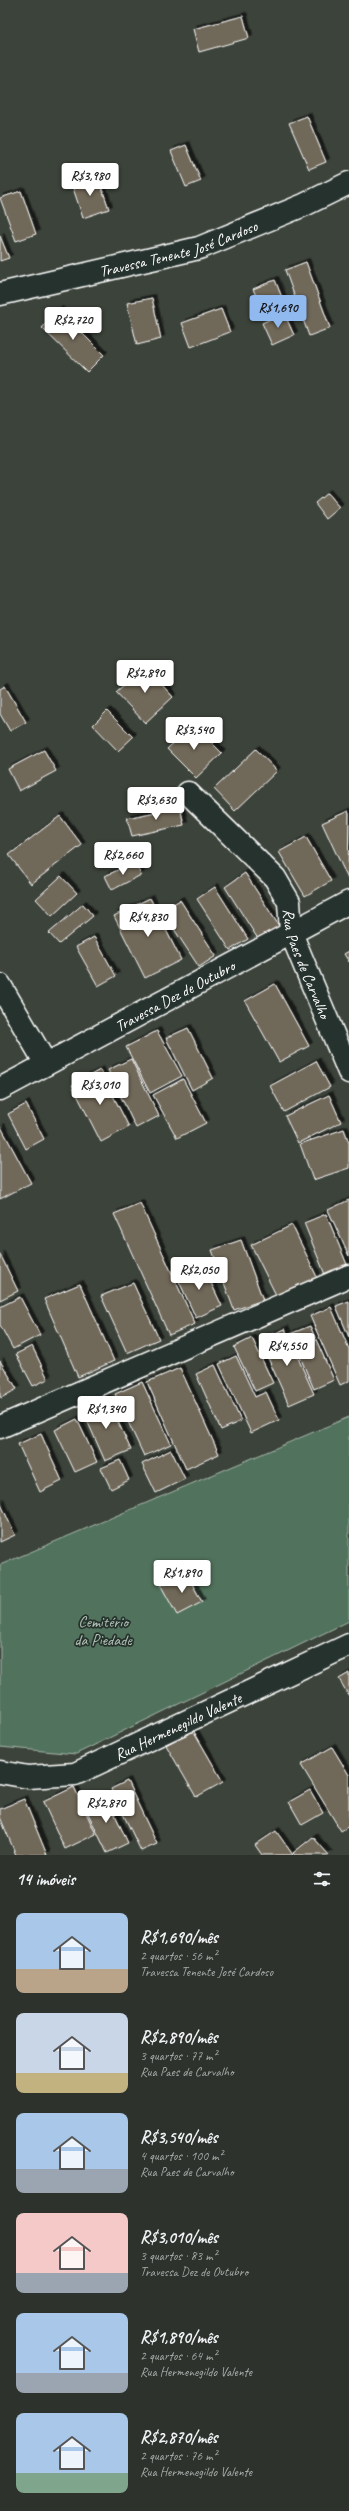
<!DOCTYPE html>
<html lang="pt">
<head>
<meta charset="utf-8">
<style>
  body { margin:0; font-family:Caveat,sans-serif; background:#393e38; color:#f1f3f6; height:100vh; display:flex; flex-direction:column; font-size:15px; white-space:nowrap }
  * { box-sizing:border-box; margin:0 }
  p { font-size:13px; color:#a7aaa9 }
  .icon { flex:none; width:22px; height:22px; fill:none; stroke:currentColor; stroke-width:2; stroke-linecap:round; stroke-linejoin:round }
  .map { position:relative; height:1855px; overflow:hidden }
  .details { display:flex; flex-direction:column; background:#2d322c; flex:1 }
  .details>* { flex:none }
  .price { position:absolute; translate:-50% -34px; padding:0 9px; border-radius:4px; background:#fff; color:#222; font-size:13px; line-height:26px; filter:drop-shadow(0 1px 2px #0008) }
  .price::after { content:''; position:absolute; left:50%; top:24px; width:12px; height:9px; margin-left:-6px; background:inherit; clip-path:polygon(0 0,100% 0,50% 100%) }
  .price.selected { background:#90b9f0; color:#111 }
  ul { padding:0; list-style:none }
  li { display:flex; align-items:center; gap:12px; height:100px; padding:0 16px }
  li span { display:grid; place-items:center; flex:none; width:112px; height:80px; border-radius:8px; color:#555 }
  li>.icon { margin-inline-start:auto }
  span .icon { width:48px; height:48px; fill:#fffc; stroke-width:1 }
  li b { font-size:17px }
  h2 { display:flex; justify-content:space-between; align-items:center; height:48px; padding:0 16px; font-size:17px }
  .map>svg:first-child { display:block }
</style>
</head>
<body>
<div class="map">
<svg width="349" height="1855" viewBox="0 0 349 1855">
  <defs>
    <filter id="shadow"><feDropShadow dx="3.5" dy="-3.5" stdDeviation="0" flood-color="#0009"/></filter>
  </defs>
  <rect width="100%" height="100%" fill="#3c433a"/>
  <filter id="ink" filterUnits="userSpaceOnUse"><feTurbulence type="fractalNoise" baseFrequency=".025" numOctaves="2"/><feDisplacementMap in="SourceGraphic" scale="8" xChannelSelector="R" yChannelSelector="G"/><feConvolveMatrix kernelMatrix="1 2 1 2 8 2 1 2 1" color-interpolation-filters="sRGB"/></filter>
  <g filter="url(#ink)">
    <!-- green -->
    <path fill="#51725c" stroke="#a8b8ae" d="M349,1417V1621L76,1754L0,1747V1565Z"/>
    <!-- building -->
    <path fill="#706759" stroke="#fff" filter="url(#shadow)" d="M243,16L249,38L199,52L193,29Z
      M307,116L326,162L309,169L289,123Z
      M186,145L201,181L186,187L171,151Z
      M98,177L109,209L83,218L72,185Z
      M21,191L36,234L16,241L0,198Z
      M0,236L9,258L0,261Z
      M306,262L330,328L309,336L285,270Z
      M275,280L283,300L262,309L253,289Z
      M152,298L161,339L137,345L127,303Z
      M221,309L230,332L191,347L182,323Z
      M59,310L104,355L87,372L42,328Z
      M284,313L294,335L272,345L262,323Z
      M327,493L340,508L327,519L315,503Z
      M145,666L173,697L145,723L116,692Z
      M5,686L26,722L10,731L0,714V689Z
      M107,711L133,737L118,751L93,725Z
      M193,724L222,753L196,778L167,749Z
      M256,749L277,771L235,811L214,789Z
      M44,750L56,771L19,791L8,769Z
      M180,807L184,825L132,836L127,818Z
      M348,811L349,814L348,879L322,823Z
      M60,816L82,845L31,884L9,855Z
      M306,837L331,881L305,896L279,852Z
      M135,862L141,875L112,890L105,876Z
      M245,873L281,929L260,942L225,887Z
      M61,876L77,893L52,916L36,899Z
      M215,887L248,939L230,950L197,899Z
      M150,898L181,960L145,978L114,916Z
      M180,900L216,956L199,967L162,911Z
      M83,904L93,916L59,944L49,933Z
      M94,937L116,976L98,986L76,947Z
      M349,951V962L344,954Z
      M275,984L309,1046L279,1062L245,1001Z
      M188,1028L213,1078L192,1090L166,1038Z
      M157,1031L182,1076L150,1093L126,1047Z
      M131,1059L159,1116L136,1128L108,1070Z
      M316,1061L330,1087L284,1112L270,1086Z
      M100,1070L129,1127L101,1142L72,1085Z
      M183,1079L206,1123L177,1138L153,1095Z
      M329,1095L341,1122L298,1143L285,1116Z
      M26,1104L44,1139L26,1149L8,1114Z
      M1,1127L31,1183L0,1199V1128Z
      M344,1129L349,1143V1168L313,1180L300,1144Z
      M349,1200V1256L328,1210Z
      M140,1203L195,1324L169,1335L114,1214Z
      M326,1214L348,1267L326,1277L304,1223Z
      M292,1225L317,1277L277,1297L251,1245Z
      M241,1240L263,1300L234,1310L212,1250Z
      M0,1254L18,1291L0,1300Z
      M202,1264L222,1306L196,1318L176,1275Z
      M133,1283L159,1339L127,1353L101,1296Z
      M80,1284L114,1361L78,1377L44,1299Z
      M20,1297L40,1335L13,1349L0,1325V1307Z
      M349,1301V1337L336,1306Z
      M331,1307L349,1349V1381L340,1385L310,1316Z
      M310,1326L334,1380L314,1389L290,1334Z
      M285,1329L314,1394L289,1405L260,1340Z
      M252,1338L273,1383L255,1391L234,1347Z
      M32,1346L48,1379L33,1386L16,1354Z
      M236,1356L255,1397L266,1392L279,1420L251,1433L219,1364Z
      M0,1361L17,1389L1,1398L0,1395Z
      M215,1365L241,1421L221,1430L196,1374Z
      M180,1368L219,1454L186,1469L147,1382Z
      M142,1382L171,1444L144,1456L115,1394Z
      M107,1398L131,1450L105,1461L82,1409Z
      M77,1419L97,1462L75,1472L55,1430Z
      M41,1434L62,1481L40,1492L18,1444Z
      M171,1450L185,1479L156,1493L142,1464Z
      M120,1460L129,1480L111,1489L101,1468Z
      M0,1502L15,1535L0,1542Z
      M186,1573L202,1602L177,1615L161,1586Z
      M349,1673V1696L339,1679Z
      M193,1730L223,1782L196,1797L166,1745Z
      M332,1747L349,1775V1826L341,1831L301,1765Z
      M127,1781L157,1844L141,1851L111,1789Z
      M74,1787L96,1834L65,1849L43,1802Z
      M310,1790L323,1813L302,1825L289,1802Z
      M106,1795L128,1843L107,1853L84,1805Z
      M24,1799L47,1855H16L0,1817V1809Z
      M276,1831L293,1855H262L255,1845Z
      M313,1837L329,1855H295L293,1853Z"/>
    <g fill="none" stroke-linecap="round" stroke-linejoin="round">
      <defs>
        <g id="minor">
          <path id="s1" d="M0,294L199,248L304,205L349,183"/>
          <path id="s2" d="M188,793L275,878L289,902L291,933L349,1072"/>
          <path d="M0,985L46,1064"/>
          <path id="s3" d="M0,1089L349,902"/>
          <path d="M0,1427L349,1276"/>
          <path id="s4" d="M0,1772L28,1777L75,1774L349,1645"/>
        </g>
      </defs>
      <!-- minor casing -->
      <use href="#minor" stroke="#fff" stroke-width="25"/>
      <!-- minor -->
      <use href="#minor" stroke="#26332d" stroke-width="22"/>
    </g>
  </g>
  <g text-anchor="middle" stroke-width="3.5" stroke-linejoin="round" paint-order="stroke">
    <!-- street labels -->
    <g font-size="16" fill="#fff" stroke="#26332d">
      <text dy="6" stroke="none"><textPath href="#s1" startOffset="184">Travessa Tenente José Cardoso</textPath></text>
      <text dy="6" stroke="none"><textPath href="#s2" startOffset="214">Rua Paes de Carvalho</textPath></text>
      <text dy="6" stroke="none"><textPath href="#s3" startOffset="198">Travessa Dez de Outubro</textPath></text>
      <text dy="6" stroke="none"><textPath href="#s4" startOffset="189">Rua Hermenegildo Valente</textPath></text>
    </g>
    <!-- park labels -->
    <g font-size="16" fill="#b1c0b6" stroke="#26332d">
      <text x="103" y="1627">Cemitério<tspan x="103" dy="18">da Piedade</tspan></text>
    </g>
  </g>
</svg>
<b class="price" style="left:90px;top:197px">R$3,980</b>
<b class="price selected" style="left:278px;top:329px">R$1,690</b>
<b class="price" style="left:73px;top:341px">R$2,720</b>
<b class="price" style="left:145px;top:694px">R$2,890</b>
<b class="price" style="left:194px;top:751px">R$3,540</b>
<b class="price" style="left:156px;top:821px">R$3,630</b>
<b class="price" style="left:123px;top:876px">R$2,660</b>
<b class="price" style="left:148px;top:938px">R$4,830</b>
<b class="price" style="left:100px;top:1106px">R$3,010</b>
<b class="price" style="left:199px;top:1291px">R$2,050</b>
<b class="price" style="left:287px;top:1367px">R$4,550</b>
<b class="price" style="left:106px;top:1430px">R$1,340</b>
<b class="price" style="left:182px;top:1594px">R$1,890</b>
<b class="price" style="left:106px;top:1824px">R$2,870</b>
</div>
<section class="details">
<h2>14 imóveis<svg class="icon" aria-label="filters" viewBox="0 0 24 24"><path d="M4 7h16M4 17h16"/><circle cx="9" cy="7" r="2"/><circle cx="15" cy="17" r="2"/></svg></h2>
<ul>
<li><span style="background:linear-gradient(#a9c7e8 70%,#b9a48a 0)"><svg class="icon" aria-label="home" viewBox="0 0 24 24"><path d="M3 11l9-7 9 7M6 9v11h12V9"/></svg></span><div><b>R$1,690/mês</b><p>2 quartos · 56 m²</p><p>Travessa Tenente José Cardoso</p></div></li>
<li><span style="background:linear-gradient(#c9d6e8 75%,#c2b280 0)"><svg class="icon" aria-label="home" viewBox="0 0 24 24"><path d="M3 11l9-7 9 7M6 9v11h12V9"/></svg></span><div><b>R$2,890/mês</b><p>3 quartos · 77 m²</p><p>Rua Paes de Carvalho</p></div></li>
<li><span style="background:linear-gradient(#a9c7e8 70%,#9aa5b1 0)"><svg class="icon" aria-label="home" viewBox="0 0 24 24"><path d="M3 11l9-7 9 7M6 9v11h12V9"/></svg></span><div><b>R$3,540/mês</b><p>4 quartos · 100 m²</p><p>Rua Paes de Carvalho</p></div></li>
<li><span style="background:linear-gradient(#f6c9c9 75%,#9aa5b1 0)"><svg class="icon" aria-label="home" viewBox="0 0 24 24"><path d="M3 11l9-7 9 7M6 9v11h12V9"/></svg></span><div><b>R$3,010/mês</b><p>3 quartos · 83 m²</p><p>Travessa Dez de Outubro</p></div></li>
<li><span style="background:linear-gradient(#a9c7e8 75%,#9aa5b1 0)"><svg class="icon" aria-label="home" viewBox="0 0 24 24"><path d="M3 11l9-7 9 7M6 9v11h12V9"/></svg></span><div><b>R$1,890/mês</b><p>2 quartos · 64 m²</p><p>Rua Hermenegildo Valente</p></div></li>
<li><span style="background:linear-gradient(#a9c7e8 75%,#7fa58c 0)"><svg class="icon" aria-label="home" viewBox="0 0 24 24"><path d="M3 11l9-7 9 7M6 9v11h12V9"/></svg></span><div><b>R$2,870/mês</b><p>2 quartos · 76 m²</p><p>Rua Hermenegildo Valente</p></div></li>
</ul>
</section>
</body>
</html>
